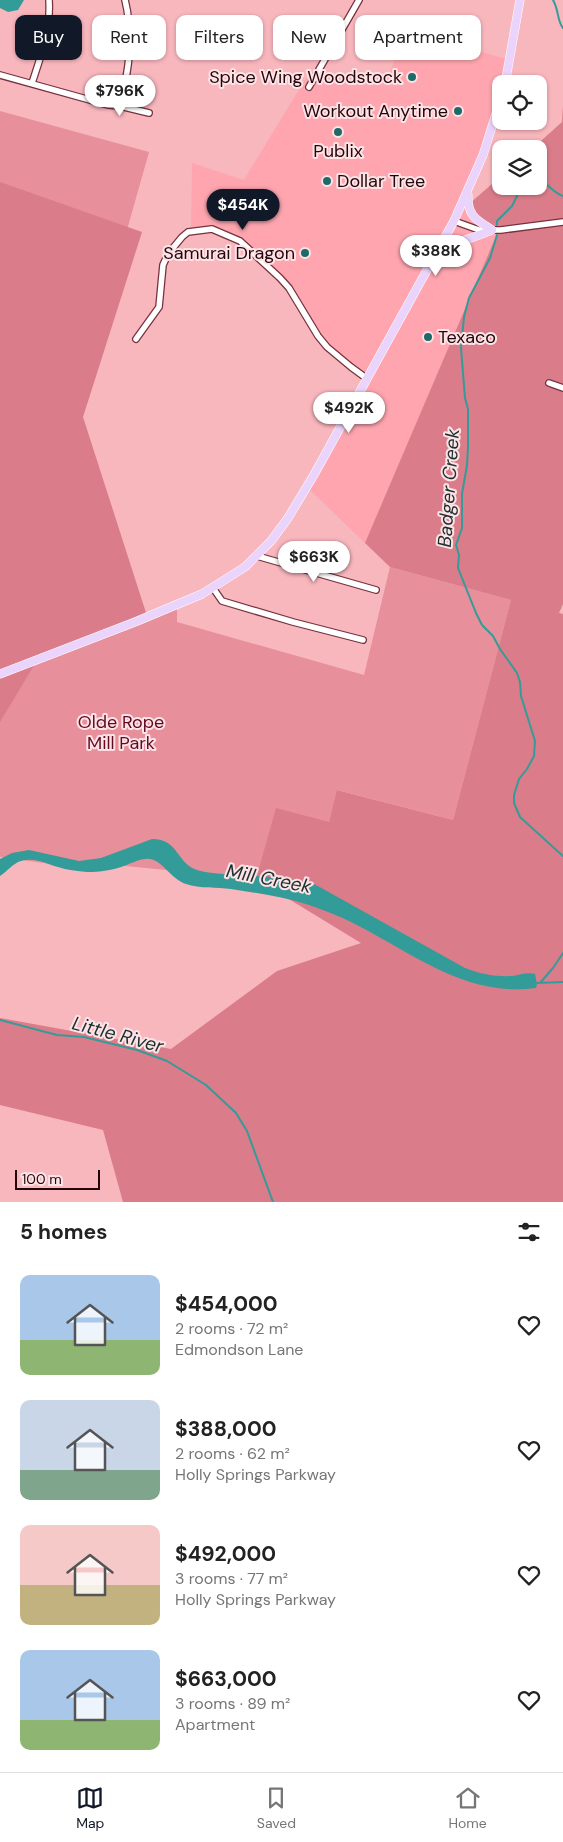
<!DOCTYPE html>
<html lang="en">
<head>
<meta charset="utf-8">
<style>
  body { margin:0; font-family:"DM Sans",sans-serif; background:#f6f6f6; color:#222; height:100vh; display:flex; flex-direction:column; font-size:19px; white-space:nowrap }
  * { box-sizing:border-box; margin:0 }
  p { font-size:16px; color:#767676 }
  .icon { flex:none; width:28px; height:28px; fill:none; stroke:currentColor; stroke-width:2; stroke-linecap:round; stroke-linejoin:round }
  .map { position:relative; height:1202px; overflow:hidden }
  .side { display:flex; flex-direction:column; background:#fff; flex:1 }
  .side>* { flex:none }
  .banner { position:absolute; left:15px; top:15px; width:534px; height:45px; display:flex; gap:10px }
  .tools { position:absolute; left:492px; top:75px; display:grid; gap:10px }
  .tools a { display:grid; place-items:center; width:55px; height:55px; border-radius:10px; background:#fff; box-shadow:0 1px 4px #0004; font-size:25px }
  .scale { position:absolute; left:15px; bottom:12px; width:85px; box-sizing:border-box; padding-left:5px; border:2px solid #22060b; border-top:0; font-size:14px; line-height:18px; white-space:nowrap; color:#22060b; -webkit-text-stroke:4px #fee3e6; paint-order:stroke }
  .price { position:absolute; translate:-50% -42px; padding:0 11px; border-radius:18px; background:#fff; color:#222; font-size:16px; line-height:32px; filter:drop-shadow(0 1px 2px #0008) }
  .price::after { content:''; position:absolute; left:50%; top:30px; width:15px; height:11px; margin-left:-8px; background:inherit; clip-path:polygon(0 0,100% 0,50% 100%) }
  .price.selected { background:#111827; color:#fff }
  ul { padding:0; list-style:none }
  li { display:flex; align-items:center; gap:15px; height:125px; padding:0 20px }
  li span { display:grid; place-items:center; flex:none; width:140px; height:100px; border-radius:10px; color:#555 }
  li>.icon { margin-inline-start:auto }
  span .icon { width:60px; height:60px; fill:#fffc; stroke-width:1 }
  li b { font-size:21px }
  h2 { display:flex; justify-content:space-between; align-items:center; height:60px; padding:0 20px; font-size:21px }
  .pill { padding:0 18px; border-radius:10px; background:#fff; box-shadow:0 1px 4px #0004; font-size:18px; line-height:45px }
  .pill.selected { background:#111827; color:#fff }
  .menu { display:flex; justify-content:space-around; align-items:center; height:70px; border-top:1px solid #e0e0e0; background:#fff; font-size:14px; color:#767676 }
  .menu a { display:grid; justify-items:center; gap:2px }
  .menu .selected { color:#111827 }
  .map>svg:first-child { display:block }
</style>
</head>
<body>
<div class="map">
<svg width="563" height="1202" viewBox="0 0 563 1202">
  <rect width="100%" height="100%" fill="#f8b6bd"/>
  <!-- built -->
  <path fill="#fea5af" d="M405,29L509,60L464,201L498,234L365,543L309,489L368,382L349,369L267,263L227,232L210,226L191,229L192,163L244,180L306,78L389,76Z"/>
  <!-- green -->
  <path fill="#e78f9a" d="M0,111L149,152L71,428L134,610L156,616L177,608V622L364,675L390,567L511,600L453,820L338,790L329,822L257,879L116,865L102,871L0,857Z"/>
  <!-- forest -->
  <path fill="#da7c89" d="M563,106V604L559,613L563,614V1202H123L103,1130L0,1105V1018L171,1049L277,971L361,943L256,879L276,808L329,822L337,790L453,820L511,600L390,567L365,543L497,234L468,205L501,176V186H539V149H532L562,122Z
    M0,182L142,232L83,417L148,619L36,662L0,722Z"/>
  <!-- water -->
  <path fill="#339c98" d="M0,0H24L18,10L8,12L0,8Z
    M152,839C179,839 176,863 197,870C206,873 215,873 224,874C253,877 289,875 316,885L465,968C480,974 496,977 512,976C520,975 527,972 535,974L537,984L536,988C465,998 410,951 351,922C337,915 323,910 309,905C285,897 257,893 231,889C217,887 200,889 186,884C171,879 163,861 150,859C141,858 133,863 124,866C112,870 101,872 87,872C77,871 67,870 58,867C44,863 33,856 18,862C11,866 6,872 0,876V859L12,853L29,850L79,861L101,858Z"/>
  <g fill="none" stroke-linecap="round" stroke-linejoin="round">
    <!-- stream -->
    <path stroke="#339c98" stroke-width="2" d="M553,0C559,10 557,21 563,28
      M539,178C548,184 553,193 563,196
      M497,225V221L512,206L522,186
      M497,235L490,258L469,298L464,317L461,348L465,398L468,409V447L467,465L462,494V528L456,545L459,555L458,568L476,613L482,625L493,636L500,649L517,673L520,682L521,696L535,741L534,756L527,769L519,779L514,795V803L520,817L563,856
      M536,983L563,982
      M540,983L553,968L563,953
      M0,1020L57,1035L84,1037L137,1050L167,1061L206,1085L236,1113L247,1131L273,1202"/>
    <defs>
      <path id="minor" d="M0,75L108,105L120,106C129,70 134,37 125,0
        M32,83C41,56 51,29 49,0
        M309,87L359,0
        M120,106L149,113
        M454,221L479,230H501L563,222
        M136,339L159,307L163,265L168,254L182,237L188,232L212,229L240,241L280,278L289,288L318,336L327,347L351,367L366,378
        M549,383L563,388
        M257,556L376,590
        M213,588L222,601L293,622L363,640"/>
      <path id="major" d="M505,84L520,0
        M468,195C467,216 477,220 492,230
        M438,250C456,242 474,238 492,230
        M0,674L135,622L202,594L245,567L271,541L288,518L315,473L454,221L483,155L501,98"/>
    </defs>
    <!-- minor casing -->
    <use href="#minor" stroke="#76323d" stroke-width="8"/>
    <!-- major casing -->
    <use href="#major" stroke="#fff" stroke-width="9"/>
    <!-- minor -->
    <use href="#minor" stroke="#fff" stroke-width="5.5"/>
    <!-- major -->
    <use href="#major" stroke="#ebd4fb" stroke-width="8"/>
  </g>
  <!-- markers -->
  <g fill="#1e6a68" stroke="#fee3e6" stroke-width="2">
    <circle cx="412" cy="77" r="5"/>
    <circle cx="458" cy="111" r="5"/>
    <circle cx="338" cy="132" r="5"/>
    <circle cx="327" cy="181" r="5"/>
    <circle cx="305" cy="253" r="5"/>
    <circle cx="428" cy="337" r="5"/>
  </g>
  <g text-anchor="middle" stroke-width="4" stroke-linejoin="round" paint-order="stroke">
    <!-- poi labels -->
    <g font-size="18" fill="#22060b" stroke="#fee3e6" text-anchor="end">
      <text x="402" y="83">Spice Wing Woodstock</text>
      <text x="448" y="117">Workout Anytime</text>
      <text x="338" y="157" text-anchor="middle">Publix</text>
      <text x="337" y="187" text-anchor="start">Dollar Tree</text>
      <text x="295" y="259">Samurai Dragon</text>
      <text x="438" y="343" text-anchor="start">Texaco</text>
    </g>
    <!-- park labels -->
    <g font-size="18" fill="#610a23" stroke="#fee3e6">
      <text x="121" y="728">Olde Rope<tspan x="121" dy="21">Mill Park</tspan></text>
    </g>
    <!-- water labels -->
    <g font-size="19" font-style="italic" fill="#19302f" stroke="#fee3e6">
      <text transform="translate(448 488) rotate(-86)" y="7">Badger Creek</text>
      <text transform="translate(269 878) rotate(11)" y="7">Mill Creek</text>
      <text transform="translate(118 1034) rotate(15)" y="7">Little River</text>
    </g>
  </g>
</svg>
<div class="tools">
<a><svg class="icon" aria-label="locate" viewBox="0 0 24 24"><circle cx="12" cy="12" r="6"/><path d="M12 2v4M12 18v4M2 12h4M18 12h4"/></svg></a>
<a><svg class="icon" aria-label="layers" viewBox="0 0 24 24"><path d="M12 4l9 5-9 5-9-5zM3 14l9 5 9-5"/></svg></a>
</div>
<div class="scale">100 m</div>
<b class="price" style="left:120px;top:117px">$796K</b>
<b class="price selected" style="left:243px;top:231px">$454K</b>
<b class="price" style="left:436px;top:277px">$388K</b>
<b class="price" style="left:349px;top:434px">$492K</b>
<b class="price" style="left:314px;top:583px">$663K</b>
<div class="banner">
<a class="pill selected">Buy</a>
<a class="pill">Rent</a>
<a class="pill">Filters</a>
<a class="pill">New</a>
<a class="pill">Apartment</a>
</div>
</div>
<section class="side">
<h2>5 homes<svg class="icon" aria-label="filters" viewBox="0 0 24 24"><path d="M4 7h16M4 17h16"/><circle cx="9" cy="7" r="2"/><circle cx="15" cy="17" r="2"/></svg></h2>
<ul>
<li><span style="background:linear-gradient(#a9c7e8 65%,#8fb573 0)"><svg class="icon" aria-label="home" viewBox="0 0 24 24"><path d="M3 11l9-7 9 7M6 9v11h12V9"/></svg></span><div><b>$454,000</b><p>2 rooms · 72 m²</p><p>Edmondson Lane</p></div><svg class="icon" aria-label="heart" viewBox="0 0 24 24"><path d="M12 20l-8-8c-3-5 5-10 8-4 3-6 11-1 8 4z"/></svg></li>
<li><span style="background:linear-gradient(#c9d6e8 70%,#7fa58c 0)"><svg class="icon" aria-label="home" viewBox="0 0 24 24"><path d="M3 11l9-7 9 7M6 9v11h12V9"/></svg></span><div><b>$388,000</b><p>2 rooms · 62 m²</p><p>Holly Springs Parkway</p></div><svg class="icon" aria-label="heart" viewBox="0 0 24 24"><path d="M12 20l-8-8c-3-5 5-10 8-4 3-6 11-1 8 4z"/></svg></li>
<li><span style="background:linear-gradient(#f6c9c9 60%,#c2b280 0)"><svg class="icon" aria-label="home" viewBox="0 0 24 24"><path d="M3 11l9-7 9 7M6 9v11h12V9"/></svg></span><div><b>$492,000</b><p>3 rooms · 77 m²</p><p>Holly Springs Parkway</p></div><svg class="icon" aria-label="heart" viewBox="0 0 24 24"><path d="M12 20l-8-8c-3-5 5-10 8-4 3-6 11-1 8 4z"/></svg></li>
<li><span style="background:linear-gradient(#a9c7e8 70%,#8fb573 0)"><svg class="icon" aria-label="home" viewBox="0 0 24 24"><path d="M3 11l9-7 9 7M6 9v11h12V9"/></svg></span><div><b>$663,000</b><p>3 rooms · 89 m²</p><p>Apartment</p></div><svg class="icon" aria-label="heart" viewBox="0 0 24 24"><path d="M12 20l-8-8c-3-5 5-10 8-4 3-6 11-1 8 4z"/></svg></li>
</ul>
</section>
<nav class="menu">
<a class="selected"><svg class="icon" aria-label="map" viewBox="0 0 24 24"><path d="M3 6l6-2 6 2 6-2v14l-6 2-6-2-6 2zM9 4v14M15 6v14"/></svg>Map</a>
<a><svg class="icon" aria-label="saved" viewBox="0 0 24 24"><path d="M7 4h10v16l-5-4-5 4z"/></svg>Saved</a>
<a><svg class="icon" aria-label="home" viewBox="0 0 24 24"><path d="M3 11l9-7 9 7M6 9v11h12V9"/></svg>Home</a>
</nav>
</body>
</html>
